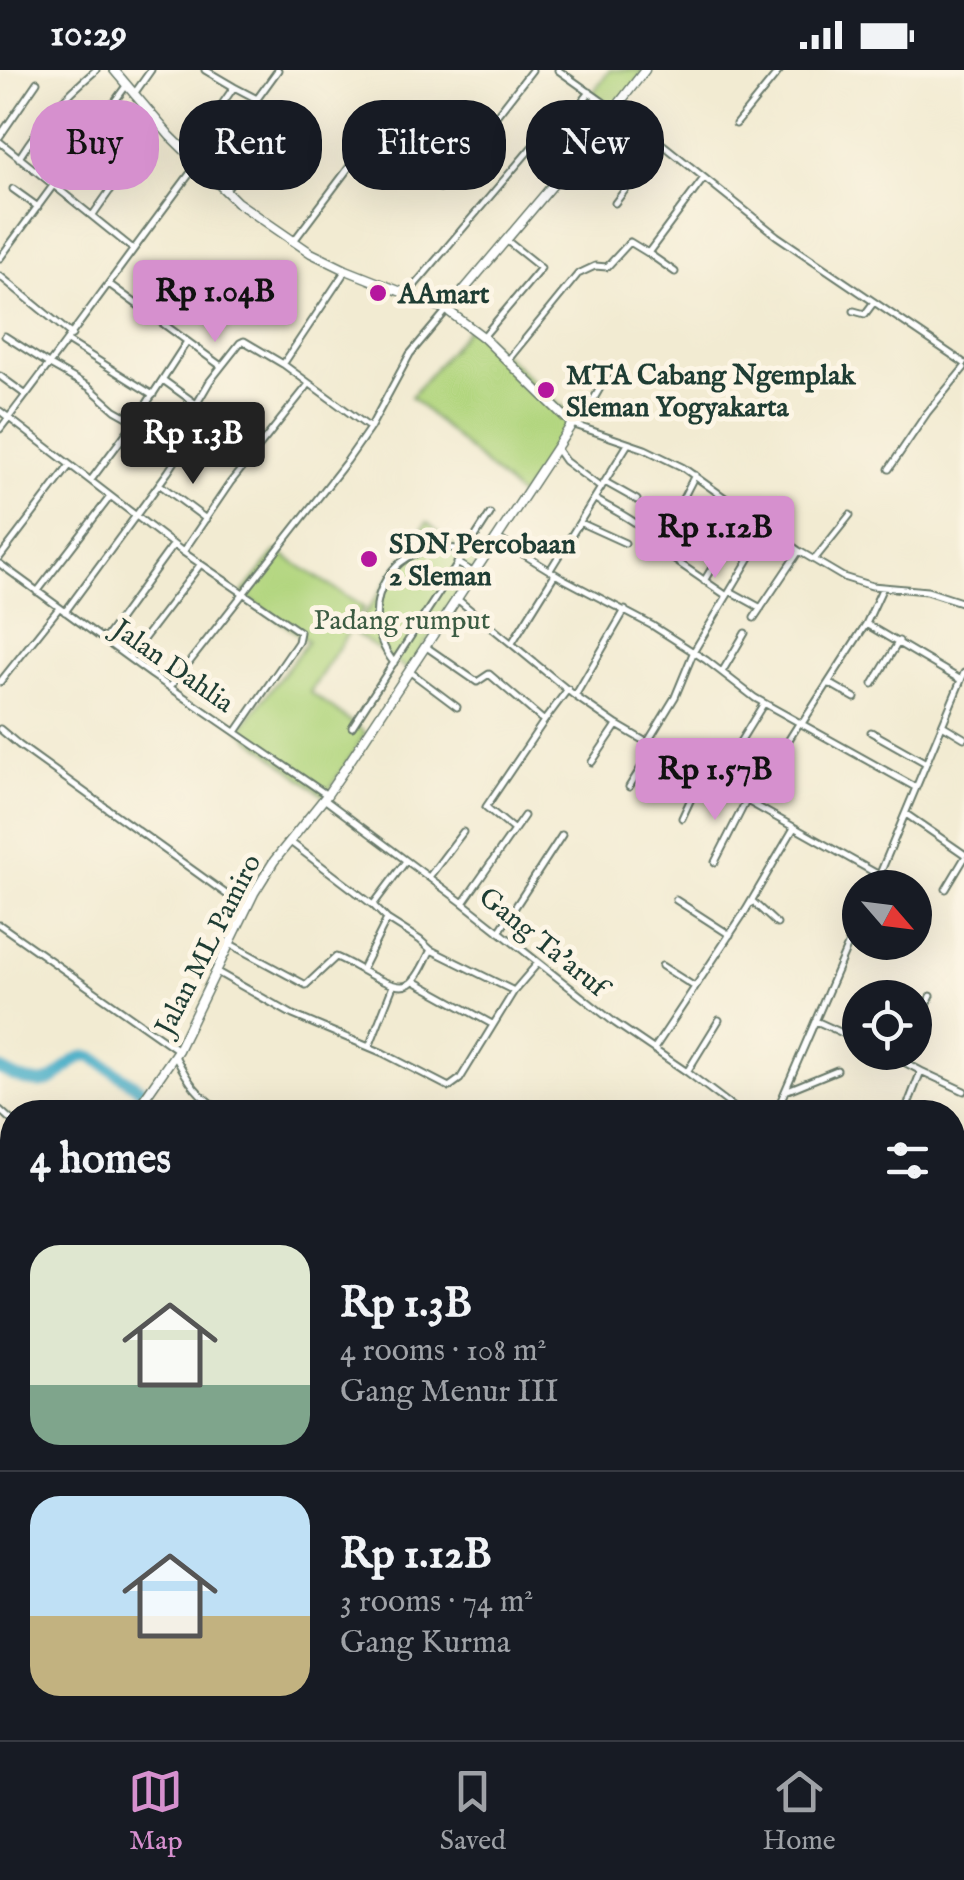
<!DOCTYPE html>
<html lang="en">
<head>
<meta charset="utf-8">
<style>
  body { margin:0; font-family:"IM FELL English",serif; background:#20242c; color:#f1f3f6; height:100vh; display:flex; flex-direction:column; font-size:38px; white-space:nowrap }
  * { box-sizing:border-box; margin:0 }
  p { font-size:32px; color:#9ea1a6 }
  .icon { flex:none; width:55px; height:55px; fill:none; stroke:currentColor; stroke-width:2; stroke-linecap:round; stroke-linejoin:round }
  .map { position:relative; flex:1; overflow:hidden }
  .details { position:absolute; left:0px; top:1030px; width:965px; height:640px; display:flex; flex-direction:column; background:#171b24; border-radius:40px 40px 0 0; box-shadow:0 10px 40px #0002 }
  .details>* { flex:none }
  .hud { position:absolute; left:30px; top:30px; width:905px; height:90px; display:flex; gap:20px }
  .needle { width:65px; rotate:118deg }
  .controls { position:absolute; left:842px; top:800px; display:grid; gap:20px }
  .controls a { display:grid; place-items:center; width:90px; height:90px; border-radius:50%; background:#171b24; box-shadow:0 10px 40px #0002; font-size:50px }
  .price { position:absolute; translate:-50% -85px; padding:0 22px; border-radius:10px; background:#d690ce; color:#111; font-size:32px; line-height:65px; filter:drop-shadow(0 2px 5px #0008) }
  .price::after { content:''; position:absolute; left:50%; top:60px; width:30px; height:22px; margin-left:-15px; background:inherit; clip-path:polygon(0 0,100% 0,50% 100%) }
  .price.on { background:#222; color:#fff }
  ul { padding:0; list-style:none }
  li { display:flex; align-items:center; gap:30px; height:250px; padding:0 30px }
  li+li { border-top:2px solid #363941 }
  li span { display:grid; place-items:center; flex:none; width:280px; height:200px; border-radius:30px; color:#555 }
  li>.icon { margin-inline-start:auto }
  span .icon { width:120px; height:120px; fill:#fffc; stroke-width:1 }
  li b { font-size:42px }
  h2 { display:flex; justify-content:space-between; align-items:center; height:120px; padding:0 30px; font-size:42px }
  .pill { padding:0 35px; border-radius:40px; background:#171b24; box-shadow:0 10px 40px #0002; font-size:35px; line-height:90px }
  .pill.on { background:#d690ce; color:#111 }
  .status { display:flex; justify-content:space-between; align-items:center; height:70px; padding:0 50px; background:#171b24; direction:ltr }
  .status svg { height:28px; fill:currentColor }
  .menu { display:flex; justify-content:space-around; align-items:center; height:140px; border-top:2px solid #363941; background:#171b24; font-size:28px; color:#9ea1a6 }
  .menu a { display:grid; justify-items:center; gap:5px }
  .menu .on { color:#d690ce }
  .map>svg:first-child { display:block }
</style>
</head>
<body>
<div class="status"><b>10:29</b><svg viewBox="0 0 49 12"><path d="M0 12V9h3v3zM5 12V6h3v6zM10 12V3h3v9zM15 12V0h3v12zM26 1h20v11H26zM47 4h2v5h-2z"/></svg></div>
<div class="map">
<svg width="964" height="1670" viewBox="0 0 964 1670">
  <rect width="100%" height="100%" fill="#fcf5e5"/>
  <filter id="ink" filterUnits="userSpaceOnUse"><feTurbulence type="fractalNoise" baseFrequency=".01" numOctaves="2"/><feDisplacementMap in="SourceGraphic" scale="20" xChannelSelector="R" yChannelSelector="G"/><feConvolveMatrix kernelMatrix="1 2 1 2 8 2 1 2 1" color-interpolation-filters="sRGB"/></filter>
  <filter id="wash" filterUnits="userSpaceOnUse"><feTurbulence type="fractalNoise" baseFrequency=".0048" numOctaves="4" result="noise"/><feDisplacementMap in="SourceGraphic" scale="40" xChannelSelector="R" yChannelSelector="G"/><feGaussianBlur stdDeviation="2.25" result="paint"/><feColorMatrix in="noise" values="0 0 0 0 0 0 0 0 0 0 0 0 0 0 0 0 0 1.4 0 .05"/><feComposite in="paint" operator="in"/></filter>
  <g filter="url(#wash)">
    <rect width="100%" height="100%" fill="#f2ebd2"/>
    <!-- green -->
    <path fill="#b2d67f" stroke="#688a5a" stroke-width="2.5" d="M610,0H646L617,42L592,24Z
      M471,255L571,346L567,337L580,346H572L574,349L521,427L411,327Z
      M427,452L478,493L408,600L353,562Z
      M277,481L364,538L310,622L366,663L325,727L240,660L308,571L242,524Z"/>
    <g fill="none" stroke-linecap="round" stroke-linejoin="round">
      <!-- river -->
      <path stroke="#47adc7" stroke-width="12" d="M0,999C13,1007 39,1018 53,1009C67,1000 74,983 93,987L143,1021"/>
    </g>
  </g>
  <g filter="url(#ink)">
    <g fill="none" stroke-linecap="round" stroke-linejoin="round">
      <defs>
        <path id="street" d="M558,0L661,73L777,166L964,293
          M234,17L257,29L278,0
          M134,24L151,0
          M736,54L780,0
          M0,66L37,12
          M0,72L133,179
          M188,83L234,17L205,0
          M19,88C44,49 61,30 96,0
          M13,119L38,137
          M226,119L258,78
          M615,133L661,73
          M92,146L118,109
          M293,172L368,72L440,118L532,0
          M648,183L675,202
          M0,188L126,16
          M0,206L72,265
          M109,214L221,296
          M408,223L554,51L558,49L567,51L590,22
          M854,241L865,244L874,232
          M151,247L180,210
          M5,266L50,295L89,317L115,340L156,363
          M483,267L541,198L506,170
          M67,271L153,325
          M508,290L578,204L595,196L607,197L630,172L648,183L704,108
          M284,293L346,200
          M0,306L26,325
          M163,310L257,378
          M196,335L210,311L240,273L244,271L283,294L370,358
          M0,341L183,482L300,562L298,572L236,662
          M572,354L645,379L682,397L799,481L843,507L872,516L927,521L964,533
          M578,356L610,301
          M0,359C68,271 131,181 198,93
          M556,378L565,391L601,418
          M889,399L927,343L964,298
          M91,410L138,347L186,273
          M605,412L637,430
          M159,414L206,449
          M595,429C619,444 647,454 660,480L727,526
          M581,453L625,473
          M497,468L562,508L653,556L706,590L755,628L915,717
          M658,477L695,405
          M183,482L230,413L309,314
          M0,487L70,395
          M814,490L850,445
          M457,493L474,503
          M0,494L152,605L327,725
          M550,500L628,374
          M704,511L745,443
          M730,521L761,538
          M37,522L110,427
          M457,529L575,626L617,655L742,728L879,805
          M65,542L168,402L197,358L209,345
          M754,548L799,481
          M866,554L961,610
          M104,570L173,475
          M512,573L555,504
          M425,576L477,612L489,604L544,651
          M129,588L200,495
          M394,593C350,536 394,462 466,481
          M409,601L457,637
          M722,602L745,563
          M0,612L59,538
          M829,613L855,628
          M873,614L899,571
          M170,617L347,391L370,358L410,284L447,240
          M575,626L625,540
          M803,652L866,554L883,517
          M944,656L964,668
          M352,657L490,444
          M0,659L19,675L247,839
          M871,662L926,693
          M647,673L675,627L694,581L767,459
          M738,675L764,633
          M592,692L617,655
          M771,698L800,652
          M629,717L654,677
          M324,729L463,833L615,953L687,1002L740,1042
          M906,744L964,784
          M682,748L702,705
          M514,760L486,737L544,651L568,619
          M289,771L373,835L387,849L420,870L431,880L514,921L538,893
          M715,792L746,731
          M429,807L463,762
          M874,818L964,603
          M946,819L964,789
          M676,830L730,865
          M752,831L777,854
          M463,833L524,746
          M373,835L406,791
          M0,855L178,980
          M499,862L562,765
          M230,874L306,915L336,887C353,893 394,924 409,914C419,908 425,890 431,880
          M662,896L695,917
          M362,899L387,849
          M217,902L293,945L383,983L449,1017L460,1009L514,921
          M414,911L492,954
          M816,951L860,971
          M915,959L931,926
          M369,977L393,916
          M654,979L746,840L794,758
          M885,982L921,1001
          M175,986C189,1013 198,1026 223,1042
          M687,1002L719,950
          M788,1020L837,1000
          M0,1040L12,1051
          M776,1042L860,847
          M905,1042L921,1001L964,1021
          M0,1133L12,1142
          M0,1162L12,1147
          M952,1249L964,1256
          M0,1283L12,1289
          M952,1310L964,1315
          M952,1365L964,1371
          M952,1603L964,1609
          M99,1658L116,1670
          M366,1658L374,1670
          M502,1658L517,1670
          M708,1658L724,1670
          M2,1670L12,1651
          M148,1670L149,1658
          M420,1670L427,1658
          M468,1670L477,1658"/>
        <path id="secondary" d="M114,0L170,66L237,132L311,183L346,200L447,240L483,267L572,354L346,697L327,725L274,791L254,823L178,980L135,1042
          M447,240L590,71L645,0
          M0,1595L12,1577
          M952,1628L960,1608L964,1574
          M920,1670L930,1658"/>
      </defs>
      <!-- street casing -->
      <use href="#street" stroke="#697a6b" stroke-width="9"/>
      <!-- secondary casing -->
      <use href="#secondary" stroke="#697a6b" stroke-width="11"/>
      <!-- street -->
      <use href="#street" stroke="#fff" stroke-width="5"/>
      <!-- secondary -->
      <use href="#secondary" stroke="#fff" stroke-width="8"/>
    </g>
  </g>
  <!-- markers -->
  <g fill="#b5179e" stroke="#fcf5e5" stroke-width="4">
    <circle cx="378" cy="223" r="10"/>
    <circle cx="546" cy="320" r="10"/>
    <circle cx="369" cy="489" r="10"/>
  </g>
  <g text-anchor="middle" stroke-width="10" stroke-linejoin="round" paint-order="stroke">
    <!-- poi labels -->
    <g font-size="28" font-weight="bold" fill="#1f3d34" stroke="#fcf5e5" text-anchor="start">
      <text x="398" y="233">AAmart</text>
      <text x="566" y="314">MTA Cabang Ngemplak<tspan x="566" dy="32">Sleman Yogyakarta</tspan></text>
      <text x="389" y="483">SDN Percobaan<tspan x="389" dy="32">2 Sleman</tspan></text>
    </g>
    <!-- park labels -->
    <g font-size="28" fill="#3c5c43" stroke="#fcf5e5">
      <text x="402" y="559">Padang rumput</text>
    </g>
    <!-- street labels -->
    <g font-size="28" fill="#1f3d34" stroke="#fcf5e5">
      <text transform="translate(174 595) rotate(35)" y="10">Jalan Dahlia</text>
      <text transform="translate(544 871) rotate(39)" y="10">Gang Ta'aruf</text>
      <text transform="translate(207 874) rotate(-63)" y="10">Jalan ML Pamiro</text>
    </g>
  </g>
</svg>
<div class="controls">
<a><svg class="needle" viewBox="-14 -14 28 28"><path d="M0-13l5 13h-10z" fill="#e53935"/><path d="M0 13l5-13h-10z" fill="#9ea1a6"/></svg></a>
<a><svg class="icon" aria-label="locate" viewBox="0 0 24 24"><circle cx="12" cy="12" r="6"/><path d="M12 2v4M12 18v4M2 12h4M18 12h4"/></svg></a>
</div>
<b class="price" style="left:215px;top:275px">Rp 1.04B</b>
<b class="price on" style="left:193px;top:417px">Rp 1.3B</b>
<b class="price" style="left:715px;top:511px">Rp 1.12B</b>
<b class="price" style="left:715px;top:753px">Rp 1.57B</b>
<div class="hud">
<a class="pill on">Buy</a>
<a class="pill">Rent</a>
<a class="pill">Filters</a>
<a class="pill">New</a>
</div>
<section class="details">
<h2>4 homes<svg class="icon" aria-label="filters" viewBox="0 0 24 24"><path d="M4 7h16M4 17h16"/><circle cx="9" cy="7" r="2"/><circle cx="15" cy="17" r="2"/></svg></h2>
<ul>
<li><span style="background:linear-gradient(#dfe7d0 70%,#7fa58c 0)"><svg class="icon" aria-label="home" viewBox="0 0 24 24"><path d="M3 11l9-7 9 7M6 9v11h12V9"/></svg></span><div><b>Rp 1.3B</b><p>4 rooms · 108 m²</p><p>Gang Menur III</p></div></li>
<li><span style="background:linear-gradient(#bfe0f5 60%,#c2b280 0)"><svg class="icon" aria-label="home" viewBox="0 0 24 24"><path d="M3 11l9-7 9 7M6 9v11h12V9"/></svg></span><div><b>Rp 1.12B</b><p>3 rooms · 74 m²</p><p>Gang Kurma</p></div></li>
</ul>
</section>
</div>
<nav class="menu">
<a class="on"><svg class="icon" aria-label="map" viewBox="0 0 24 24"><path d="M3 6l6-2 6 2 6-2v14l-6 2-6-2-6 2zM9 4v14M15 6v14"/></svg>Map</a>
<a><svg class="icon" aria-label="saved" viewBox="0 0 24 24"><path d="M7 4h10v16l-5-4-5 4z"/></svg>Saved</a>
<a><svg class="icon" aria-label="home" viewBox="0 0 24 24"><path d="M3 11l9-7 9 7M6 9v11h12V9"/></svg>Home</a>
</nav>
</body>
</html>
